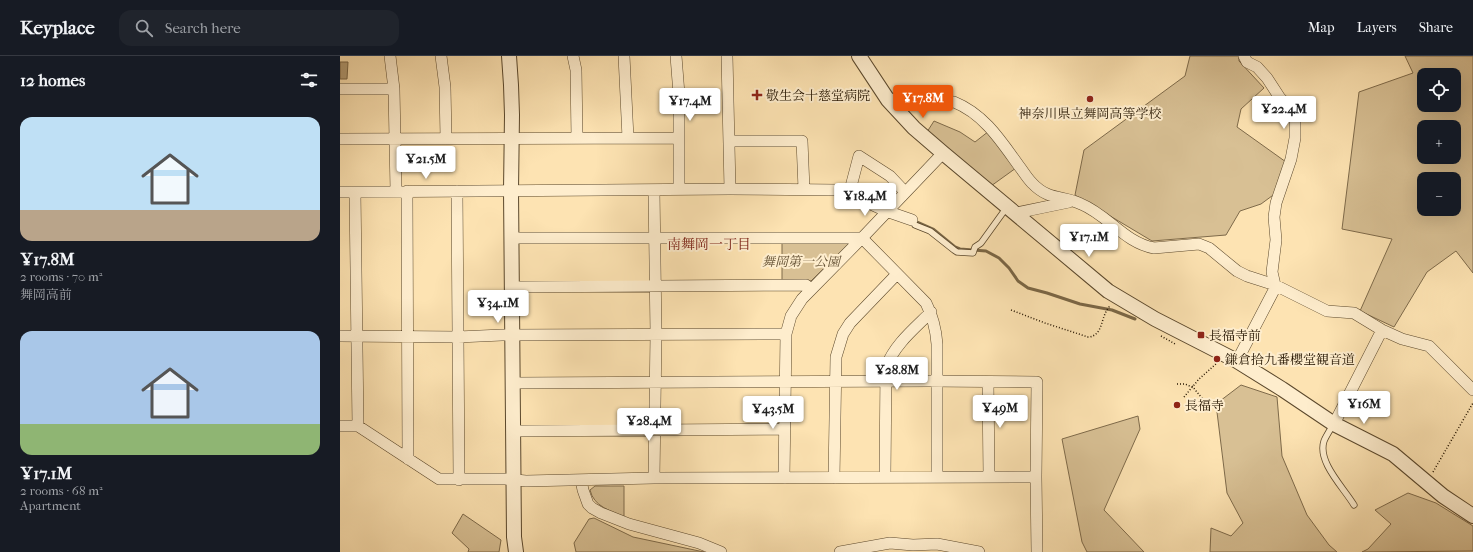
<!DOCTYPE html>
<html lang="en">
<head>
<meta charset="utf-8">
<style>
  body { margin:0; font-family:"IM FELL French Canon","Noto Serif JP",serif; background:#20242c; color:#f1f3f6; height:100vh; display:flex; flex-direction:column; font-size:15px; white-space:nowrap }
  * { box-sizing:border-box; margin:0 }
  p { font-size:13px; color:#9ea1a6 }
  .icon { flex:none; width:22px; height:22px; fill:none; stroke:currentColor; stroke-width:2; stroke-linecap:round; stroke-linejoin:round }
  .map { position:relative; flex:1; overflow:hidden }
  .side { display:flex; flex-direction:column; background:#171b24; width:340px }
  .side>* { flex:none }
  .tools { position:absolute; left:1077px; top:12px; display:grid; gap:8px }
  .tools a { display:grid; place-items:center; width:44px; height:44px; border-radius:8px; background:#171b24; box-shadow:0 4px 16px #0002; font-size:20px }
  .price { position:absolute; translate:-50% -34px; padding:0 9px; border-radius:4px; background:#fff; color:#222; font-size:13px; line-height:26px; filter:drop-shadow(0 1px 2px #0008) }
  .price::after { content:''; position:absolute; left:50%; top:24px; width:12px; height:9px; margin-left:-6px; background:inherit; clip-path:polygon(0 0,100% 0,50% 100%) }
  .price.current { background:#ea580c; color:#fff }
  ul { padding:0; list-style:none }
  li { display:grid; align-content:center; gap:8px; height:212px; padding:0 20px }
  li span { display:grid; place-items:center; height:124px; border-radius:12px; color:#555 }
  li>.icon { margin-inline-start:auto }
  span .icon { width:72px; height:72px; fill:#fffc; stroke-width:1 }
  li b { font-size:17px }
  h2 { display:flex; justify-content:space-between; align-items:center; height:48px; padding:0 20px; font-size:17px }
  header { display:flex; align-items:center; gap:24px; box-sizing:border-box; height:56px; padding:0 20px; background:#171b24; border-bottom:1px solid #363941 }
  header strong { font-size:19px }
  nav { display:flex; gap:22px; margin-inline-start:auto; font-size:14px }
  .search { width:280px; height:36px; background:#20242c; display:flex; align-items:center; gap:10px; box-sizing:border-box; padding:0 14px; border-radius:12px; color:#9ea1a6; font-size:15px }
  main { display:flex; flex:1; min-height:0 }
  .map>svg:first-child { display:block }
</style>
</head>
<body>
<header>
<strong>Keyplace</strong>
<div class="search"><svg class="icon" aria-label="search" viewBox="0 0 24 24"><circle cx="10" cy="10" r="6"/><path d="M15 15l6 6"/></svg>Search here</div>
<nav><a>Map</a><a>Layers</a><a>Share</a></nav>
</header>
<main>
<section class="side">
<h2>12 homes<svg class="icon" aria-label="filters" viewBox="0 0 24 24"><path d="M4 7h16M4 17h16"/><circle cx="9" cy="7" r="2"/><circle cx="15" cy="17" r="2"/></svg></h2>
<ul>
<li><span style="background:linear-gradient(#bfe0f5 75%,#b9a48a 0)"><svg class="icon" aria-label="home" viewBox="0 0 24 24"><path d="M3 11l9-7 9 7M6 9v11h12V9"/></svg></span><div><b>¥17.8M</b><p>2 rooms · 70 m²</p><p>舞岡高前</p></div></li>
<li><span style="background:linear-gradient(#a9c7e8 75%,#8fb573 0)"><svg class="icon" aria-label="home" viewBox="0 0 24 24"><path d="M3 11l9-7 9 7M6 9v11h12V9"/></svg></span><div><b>¥17.1M</b><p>2 rooms · 68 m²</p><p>Apartment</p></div></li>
</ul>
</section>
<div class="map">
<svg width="1133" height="496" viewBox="0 0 1133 496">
  <rect width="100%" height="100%" fill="#fde3b2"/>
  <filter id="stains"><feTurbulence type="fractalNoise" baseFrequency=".005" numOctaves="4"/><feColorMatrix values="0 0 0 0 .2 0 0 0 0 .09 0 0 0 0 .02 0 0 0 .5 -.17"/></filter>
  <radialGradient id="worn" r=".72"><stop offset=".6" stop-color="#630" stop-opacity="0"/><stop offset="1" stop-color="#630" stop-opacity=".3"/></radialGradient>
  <!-- green -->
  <path fill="#d8c094" stroke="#7e6a4a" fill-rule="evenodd" d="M850,0H899V5L924,32L901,53L897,71L946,106L936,137L921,148L900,155L886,179L812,185L735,139L744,94L845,20Z
    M1065,0H1133V217L1116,195L1087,216L1054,271L1020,255L1052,183L1002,173L1019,36L1073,17ZM1084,19H1114V49H1084ZM1084,71H1114V101H1084ZM1084,123H1114V153H1084Z
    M594,65L620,76L635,86L649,75L676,112L651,130L587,76Z
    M442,187H510L471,225H442Z
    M901,329L937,341L942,400L967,459L989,489L997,496H870L871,472L891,480L903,467L887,437L876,348Z
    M798,360L800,373L764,454L804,496H747L742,486L722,383Z
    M255,430H284V461C270,454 254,451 250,434Z
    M1068,437L1096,447L1133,470V495L1022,496L1028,493L1051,468L1035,454Z
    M123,458L161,484L159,496H128L129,493L112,477Z
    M254,462L293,481L364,496H236L234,487L249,463Z"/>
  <!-- water -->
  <path fill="#b49d75" stroke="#7b6746" d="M0,6H8L7,23H0Z"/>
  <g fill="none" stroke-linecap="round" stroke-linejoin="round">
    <!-- stream -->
    <path stroke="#7b6746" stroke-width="3" d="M575,165L593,173L615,191L620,193L646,195L659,202L669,212L678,225L688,232L707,237L740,248L772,254L795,263"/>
    <defs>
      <path id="service" d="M575,169L590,175L614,194L617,196L633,197L635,191L641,187L667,151
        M993,369C990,374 986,380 984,385C977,406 1004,432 1014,449"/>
      <path id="minor" d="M50,0L54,33L56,135
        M101,0L105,31L106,82
        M233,0L236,14L237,82
        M284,0L288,82
        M336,0L339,38V133
        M387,0L390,133
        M0,33H54
        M548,44L563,42L614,46C644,58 661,85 679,110C683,115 687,122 692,127C709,145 722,139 741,148C768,159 785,187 814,192L859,188L869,192L897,215L907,220L935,229L987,255L1014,257L1042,274L1062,283L1089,290L1133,334
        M0,83L339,82
        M389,85H462L464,133
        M314,134L316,278L314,422
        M67,135L68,403
        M117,135L119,424
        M0,136L390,133L498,134L509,138L546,155L572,164
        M15,136L18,370
        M509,138L519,100L550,120L565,136
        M676,157L729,146
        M172,182H522L586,247C593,261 596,273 597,288V421
        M173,231L466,229L471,233
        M0,280L118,281L162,279L446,278
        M897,305L934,234L935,229L932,216L936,184L934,161L936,147L951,103L955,82V64L947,49L940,42L927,22L917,11L907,6L904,0
        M648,326L649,421
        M994,368L1042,274
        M0,370H18L99,423H165L186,425L314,422L696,421L697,326L589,325L173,327
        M173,375L445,373
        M545,421L546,311C555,288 574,273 591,256
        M696,421L697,496
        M444,422L446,278L451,260L462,243L522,182L603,97
        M494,422L496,301L503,278L510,267L557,218
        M241,424L243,434L248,448L252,452L261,457L289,468L359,487L381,496
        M500,496L550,487L573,489L597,488L639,496"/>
      <path id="tertiary" d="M169,0L171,29L172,59L171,134L174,481L176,496
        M519,0L548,44L574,72L603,97L768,235L815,263L897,305L942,333L994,368L1053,398L1103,440L1133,460"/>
    </defs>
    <!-- service casing -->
    <use href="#service" stroke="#5b482c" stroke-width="7"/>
    <!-- minor casing -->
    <use href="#minor" stroke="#5b482c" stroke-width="12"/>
    <!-- tertiary casing -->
    <use href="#tertiary" stroke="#5b482c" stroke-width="16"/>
    <!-- path -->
    <path stroke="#251500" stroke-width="1.5" stroke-dasharray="1 2" stroke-linecap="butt" d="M671,254L705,267L748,281C764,280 760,260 770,250
      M821,280L835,288
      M837,328H845L852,331
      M852,330L866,347V356
      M844,341L859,323L877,307
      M1093,416L1133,347"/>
    <!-- service -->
    <use href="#service" stroke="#feedcd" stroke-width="5.5"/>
    <!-- minor -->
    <use href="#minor" stroke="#feedcd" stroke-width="11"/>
    <!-- tertiary -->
    <use href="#tertiary" stroke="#feedcd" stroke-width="14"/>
  </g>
  <!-- markers -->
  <g fill="#8f2418" stroke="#feedcd" stroke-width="1.5">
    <path d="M415 33h4v4h4v4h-4v4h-4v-4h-4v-4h4z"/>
    <circle cx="750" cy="43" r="4"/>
    <rect x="857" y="275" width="8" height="8" rx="2"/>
    <circle cx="877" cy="303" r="4"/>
    <circle cx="837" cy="349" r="4"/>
  </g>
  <g text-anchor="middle" stroke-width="4" stroke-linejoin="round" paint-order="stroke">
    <!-- poi labels -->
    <g font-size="13" fill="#251500" stroke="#feedcd" text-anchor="start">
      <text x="426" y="44">敬生会十慈堂病院</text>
      <text x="750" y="62" text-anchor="middle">神奈川県立舞岡高等学校</text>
      <text x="869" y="284">長福寺前</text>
      <text x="885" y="308">鎌倉拾九番櫻堂観音道</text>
      <text x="845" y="354">長福寺</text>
    </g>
    <!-- park labels -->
    <g font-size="13" font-style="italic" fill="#645134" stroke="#feedcd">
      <text x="461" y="210">舞岡第一公園</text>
    </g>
    <!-- neighbourhood labels -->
    <g font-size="14" fill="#7a1f14" stroke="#feedcd">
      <text x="369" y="193">南舞岡一丁目</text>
    </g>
  </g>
  <rect width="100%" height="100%" filter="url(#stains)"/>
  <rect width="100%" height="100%" fill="url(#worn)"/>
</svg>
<div class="tools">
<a><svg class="icon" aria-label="locate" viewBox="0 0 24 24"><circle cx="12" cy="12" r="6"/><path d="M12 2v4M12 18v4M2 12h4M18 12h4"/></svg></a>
<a>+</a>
<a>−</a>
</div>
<b class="price current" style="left:583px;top:63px">¥17.8M</b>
<b class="price" style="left:350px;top:66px">¥17.4M</b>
<b class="price" style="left:944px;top:74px">¥22.4M</b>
<b class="price" style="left:86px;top:124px">¥21.5M</b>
<b class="price" style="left:525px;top:161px">¥18.4M</b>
<b class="price" style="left:749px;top:202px">¥17.1M</b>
<b class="price" style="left:158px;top:268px">¥34.1M</b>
<b class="price" style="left:557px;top:335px">¥28.8M</b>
<b class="price" style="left:1024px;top:369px">¥16M</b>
<b class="price" style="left:660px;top:373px">¥49M</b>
<b class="price" style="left:433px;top:374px">¥43.5M</b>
<b class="price" style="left:309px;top:386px">¥28.4M</b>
</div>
</main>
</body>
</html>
